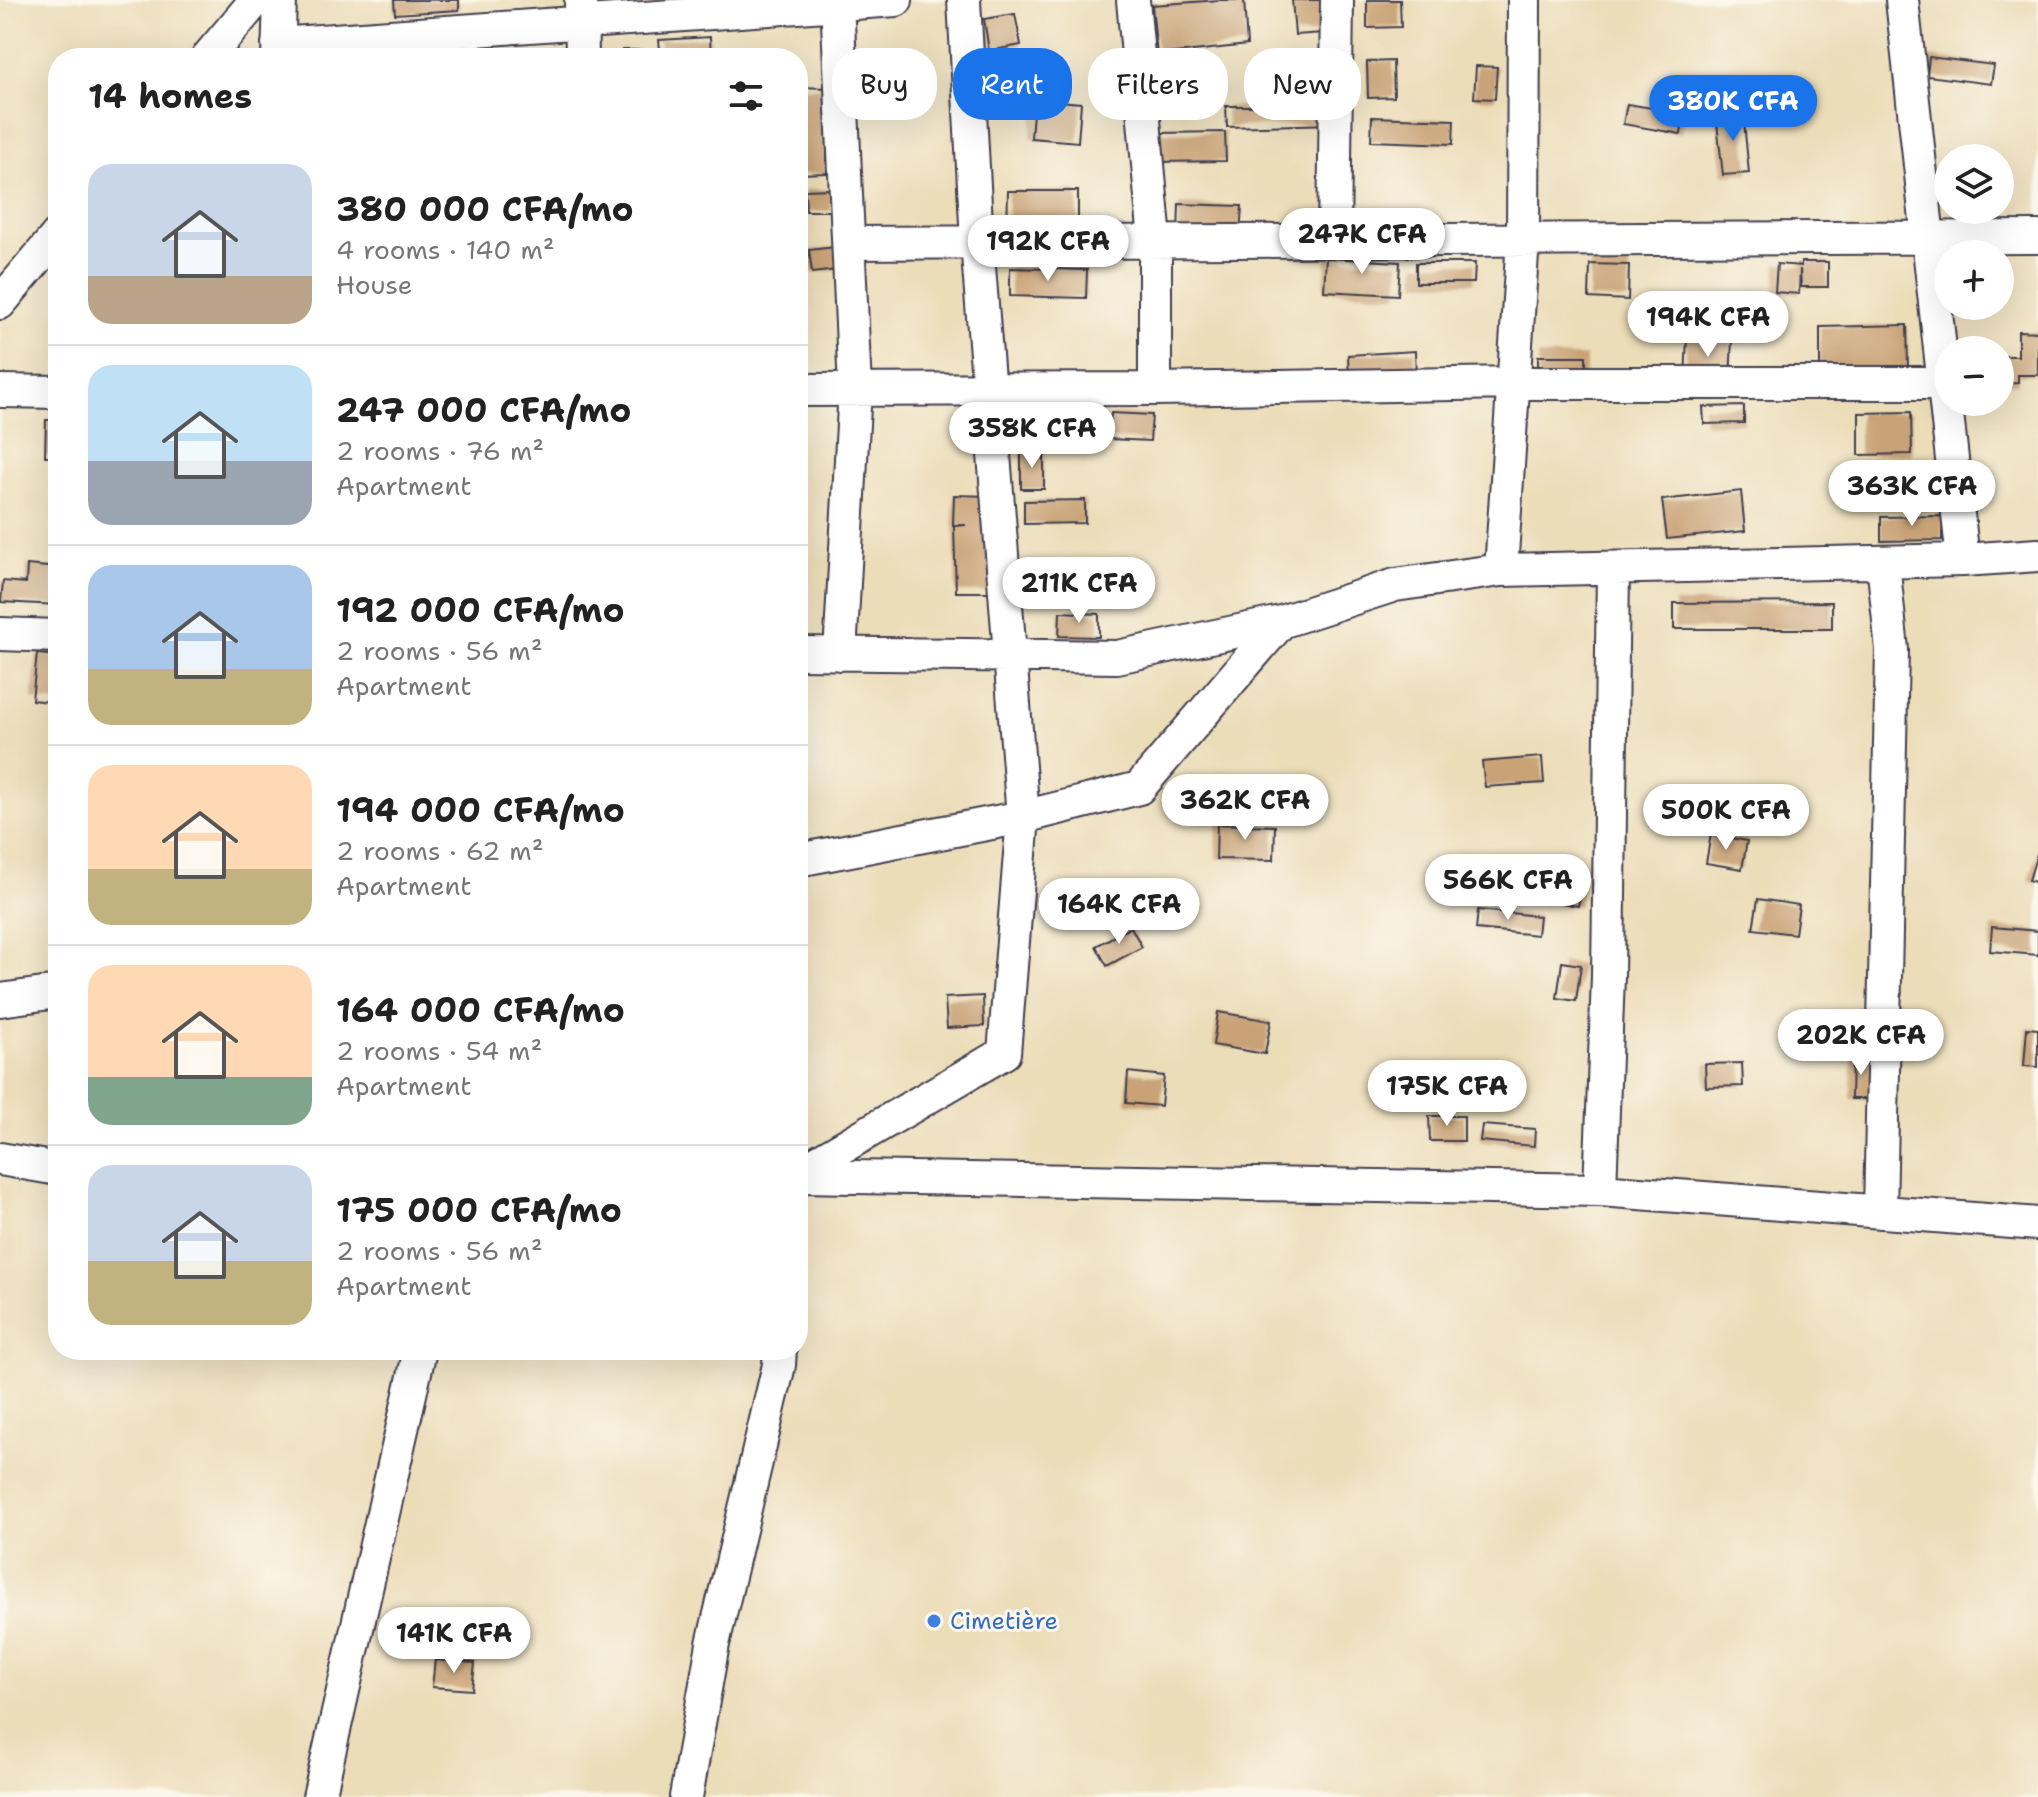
<!DOCTYPE html>
<html lang="en">
<head>
<meta charset="utf-8">
<style>
  body { margin:0; font-family:"Shantell Sans",sans-serif; background:#f2f2f2; color:#222; height:100vh; display:flex; flex-direction:column; font-size:30px; white-space:nowrap }
  * { box-sizing:border-box; margin:0 }
  p { font-size:26px; color:#767676 }
  .icon { flex:none; width:44px; height:44px; fill:none; stroke:currentColor; stroke-width:2; stroke-linecap:round; stroke-linejoin:round }
  .map { position:relative; flex:1; overflow:hidden }
  .side { position:absolute; left:48px; top:48px; width:760px; height:1312px; display:flex; flex-direction:column; background:#fff; border-radius:32px; box-shadow:0 8px 32px #0002 }
  .side>* { flex:none }
  .hud { position:absolute; left:832px; top:48px; width:760px; height:72px; display:flex; gap:16px }
  .tools { position:absolute; left:1934px; top:144px; display:grid; gap:16px }
  .tools a { display:grid; place-items:center; width:80px; height:80px; border-radius:50%; background:#fff; box-shadow:0 8px 32px #0002; font-size:40px }
  .price { position:absolute; translate:-50% -68px; padding:0 18px; border-radius:28px; background:#fff; color:#222; font-size:26px; line-height:52px; filter:drop-shadow(0 2px 4px #0008) }
  .price::after { content:''; position:absolute; left:50%; top:48px; width:24px; height:18px; margin-left:-12px; background:inherit; clip-path:polygon(0 0,100% 0,50% 100%) }
  .price.on { background:#1a73e8; color:#fff }
  ul { padding:0; list-style:none }
  li { display:flex; align-items:center; gap:24px; height:200px; padding:0 40px }
  li+li { border-top:2px solid #e0e0e0 }
  li span { display:grid; place-items:center; flex:none; width:224px; height:160px; border-radius:24px; color:#555 }
  li>.icon { margin-inline-start:auto }
  span .icon { width:96px; height:96px; fill:#fffc; stroke-width:1 }
  li b { font-size:34px }
  h2 { display:flex; justify-content:space-between; align-items:center; height:96px; padding:0 40px; font-size:34px }
  .tag { padding:0 28px; border-radius:32px; background:#fff; box-shadow:0 8px 32px #0002; font-size:28px; line-height:72px }
  .tag.on { background:#1a73e8; color:#fff }
  .map>svg:first-child { display:block }
</style>
</head>
<body>
<div class="map">
<svg width="2038" height="1797" viewBox="0 0 2038 1797">
  <rect width="100%" height="100%" fill="#fbf7ec"/>
  <filter id="ink" filterUnits="userSpaceOnUse"><feTurbulence type="fractalNoise" baseFrequency=".0125" numOctaves="2"/><feDisplacementMap in="SourceGraphic" scale="16" xChannelSelector="R" yChannelSelector="G"/><feConvolveMatrix kernelMatrix="1 2 1 2 8 2 1 2 1" color-interpolation-filters="sRGB"/></filter>
  <filter id="wash" filterUnits="userSpaceOnUse"><feTurbulence type="fractalNoise" baseFrequency=".006" numOctaves="4" result="noise"/><feDisplacementMap in="SourceGraphic" scale="32" xChannelSelector="R" yChannelSelector="G"/><feGaussianBlur stdDeviation="1.8" result="paint"/><feColorMatrix in="noise" values="0 0 0 0 0 0 0 0 0 0 0 0 0 0 0 0 0 1.4 0 .05"/><feComposite in="paint" operator="in"/></filter>
  <g filter="url(#wash)">
    <rect width="100%" height="100%" fill="#ecddb9"/>
    <g id="blocks">
      <!-- building -->
      <path fill="#c9a377" d="M394,0H459V10L395,14Z
        M1221,0H1244L1247,45L1157,55L1152,5Z
        M1292,0H1321L1323,33L1295,35Z
        M1367,0H1400L1401,27L1367,28Z
        M1015,14L1021,45L989,51L984,19Z
        M710,37L711,58H661L659,40Z
        M622,50H638V58H621Z
        M1929,57L1994,65L1991,84L1927,76Z
        M1393,61L1394,97L1368,98L1367,62Z
        M1476,66L1497,67L1495,99L1474,98Z
        M1333,72L1336,124L1227,127L1226,106H1260L1259,75Z
        M798,87L827,88V173L798,174Z
        M1034,99L1081,103L1078,142L1031,138Z
        M1627,104L1684,113L1681,134L1623,124Z
        M1743,112L1749,173L1723,175L1716,114Z
        M1372,117L1454,120L1453,144L1371,141Z
        M1225,132L1226,161L1157,162L1156,133Z
        M831,189V211H806L805,190Z
        M1008,191H1078V234L1007,233Z
        M1179,204L1242,206L1240,236L1178,234Z
        M835,247L837,270L812,273L809,250Z
        M1326,258L1400,262L1398,295L1324,291Z
        M1801,262H1828V287H1801L1800,269L1799,294L1775,292L1777,264L1801,266Z
        M1416,263H1475L1474,283H1416Z
        M1590,264L1629,265L1628,300L1589,298Z
        M1010,268L1087,270L1086,298L1010,296Z
        M1907,325L1908,369L1820,371V327Z
        M2018,331L2038,332V375H2018V383L2000,384V356H2018Z
        M1687,338L1732,340L1730,380L1685,378Z
        M1415,351L1416,376L1349,379L1348,355Z
        M1538,356H1586V380L1538,379Z
        M1744,406V423L1704,424L1703,407Z
        M1019,409L1064,412L1061,440L1017,436Z
        M1075,410L1098,413L1095,438L1071,435Z
        M1911,412L1912,454L1859,455V413Z
        M1111,413L1152,415L1150,441L1109,439Z
        M46,420H58V456H45Z
        M1021,452H1044V489H1021Z
        M1741,491L1745,531L1667,539L1662,500Z
        M954,495L989,496L995,592H956L954,526L966,525H953Z
        M1085,500V523L1024,524V501Z
        M1942,516V540L1881,541V517Z
        M27,565L58,568V605L1,602L3,581L26,583Z
        M1832,602V629H1674V603Z
        M1060,612L1099,614V637L1059,636Z
        M37,654L58,656V703L32,700Z
        M1542,757L1544,783L1485,787L1482,762Z
        M1217,824L1275,826L1274,860L1216,859Z
        M1711,834L1747,841L1742,869L1706,863Z
        M2037,854H2038V883L2029,880Z
        M1521,867L1584,878L1578,906L1517,895Z
        M1758,899L1799,905L1795,934L1753,929Z
        M1478,910L1539,916L1537,935L1476,929Z
        M1131,927L1142,947L1107,966L1096,946Z
        M1992,927L2038,931V955L1990,951Z
        M1562,962L1581,965L1576,1001L1557,998Z
        M983,996L984,1026L947,1028L945,998Z
        M1218,1012L1271,1021L1265,1054L1213,1045Z
        M2027,1028L2038,1029V1067L2024,1066Z
        M1852,1054H1871V1099H1851Z
        M1742,1063L1743,1086L1706,1087L1705,1064Z
        M1128,1072L1164,1076L1161,1106L1126,1103Z
        M1429,1116H1464V1141H1430Z
        M1482,1125L1535,1129L1534,1146L1480,1141Z
        M435,1660L475,1663L472,1690L432,1687Z"/>
    </g>
  </g>
  <g filter="url(#ink)">
    <use href="#blocks" fill-opacity="0" stroke="#403e4e" stroke-width="2"/>
    <g fill="none" stroke-linecap="round" stroke-linejoin="round">
      <defs>
        <path id="minor" d="M581,0L582,58
          M837,0L855,389L840,654
          M1902,0L1963,560
          M278,44L896,0
          M207,58L256,0
          M278,58L280,0
          M1334,240L1337,0
          M849,243L2038,237
          M0,303L58,234
          M1155,389L1514,383H1944
          M798,390L1155,389V241L1133,0
          M0,391L58,392
          M1501,570L1523,239L1524,0
          M0,634L58,636
          M798,653L1117,657L1281,622L1395,585L1501,570L1963,560L2038,555
          M798,860L1023,817L1139,788L1281,622
          M0,1000L58,992
          M0,1159L58,1169
          M798,1173L1004,1053L1023,817L977,242L964,0
          M798,1176L1600,1190L2038,1224
          M1600,1190L1608,976L1613,568
          M1880,1212L1892,650L1883,562
          M319,1797L420,1350
          M686,1797L713,1644L779,1365L780,1350"/>
      </defs>
      <!-- minor casing -->
      <use href="#minor" stroke="#403e4e" stroke-width="36"/>
      <!-- minor -->
      <use href="#minor" stroke="#fff" stroke-width="32"/>
    </g>
  </g>
  <!-- markers -->
  <circle fill="#3f7fe0" stroke="#fbf7ec" stroke-width="3" cx="934" cy="1621" r="8"/>
  <g text-anchor="middle" stroke-width="6" stroke-linejoin="round" paint-order="stroke">
    <!-- shop labels -->
    <g font-size="24" fill="#366cbe" stroke="#fbf7ec" text-anchor="start">
      <text x="950" y="1629">Cimetière</text>
    </g>
  </g>
</svg>
<div class="tools">
<a><svg class="icon" aria-label="layers" viewBox="0 0 24 24"><path d="M12 4l9 5-9 5-9-5zM3 14l9 5 9-5"/></svg></a>
<a>+</a>
<a>−</a>
</div>
<b class="price on" style="left:1733px;top:143px">380K CFA</b>
<b class="price" style="left:1362px;top:276px">247K CFA</b>
<b class="price" style="left:1048px;top:283px">192K CFA</b>
<b class="price" style="left:1708px;top:359px">194K CFA</b>
<b class="price" style="left:1032px;top:470px">358K CFA</b>
<b class="price" style="left:1912px;top:528px">363K CFA</b>
<b class="price" style="left:1079px;top:625px">211K CFA</b>
<b class="price" style="left:1245px;top:842px">362K CFA</b>
<b class="price" style="left:1726px;top:852px">500K CFA</b>
<b class="price" style="left:1508px;top:922px">566K CFA</b>
<b class="price" style="left:1119px;top:946px">164K CFA</b>
<b class="price" style="left:1861px;top:1077px">202K CFA</b>
<b class="price" style="left:1447px;top:1128px">175K CFA</b>
<b class="price" style="left:454px;top:1675px">141K CFA</b>
<div class="hud">
<a class="tag">Buy</a>
<a class="tag on">Rent</a>
<a class="tag">Filters</a>
<a class="tag">New</a>
</div>
<section class="side">
<h2>14 homes<svg class="icon" aria-label="filters" viewBox="0 0 24 24"><path d="M4 7h16M4 17h16"/><circle cx="9" cy="7" r="2"/><circle cx="15" cy="17" r="2"/></svg></h2>
<ul>
<li><span style="background:linear-gradient(#c9d6e8 70%,#b9a48a 0)"><svg class="icon" aria-label="home" viewBox="0 0 24 24"><path d="M3 11l9-7 9 7M6 9v11h12V9"/></svg></span><div><b>380 000 CFA/mo</b><p>4 rooms · 140 m²</p><p>House</p></div></li>
<li><span style="background:linear-gradient(#bfe0f5 60%,#9aa5b1 0)"><svg class="icon" aria-label="home" viewBox="0 0 24 24"><path d="M3 11l9-7 9 7M6 9v11h12V9"/></svg></span><div><b>247 000 CFA/mo</b><p>2 rooms · 76 m²</p><p>Apartment</p></div></li>
<li><span style="background:linear-gradient(#a9c7e8 65%,#c2b280 0)"><svg class="icon" aria-label="home" viewBox="0 0 24 24"><path d="M3 11l9-7 9 7M6 9v11h12V9"/></svg></span><div><b>192 000 CFA/mo</b><p>2 rooms · 56 m²</p><p>Apartment</p></div></li>
<li><span style="background:linear-gradient(#ffd9b3 65%,#c2b280 0)"><svg class="icon" aria-label="home" viewBox="0 0 24 24"><path d="M3 11l9-7 9 7M6 9v11h12V9"/></svg></span><div><b>194 000 CFA/mo</b><p>2 rooms · 62 m²</p><p>Apartment</p></div></li>
<li><span style="background:linear-gradient(#ffd9b3 70%,#7fa58c 0)"><svg class="icon" aria-label="home" viewBox="0 0 24 24"><path d="M3 11l9-7 9 7M6 9v11h12V9"/></svg></span><div><b>164 000 CFA/mo</b><p>2 rooms · 54 m²</p><p>Apartment</p></div></li>
<li><span style="background:linear-gradient(#c9d6e8 60%,#c2b280 0)"><svg class="icon" aria-label="home" viewBox="0 0 24 24"><path d="M3 11l9-7 9 7M6 9v11h12V9"/></svg></span><div><b>175 000 CFA/mo</b><p>2 rooms · 56 m²</p><p>Apartment</p></div></li>
</ul>
</section>
</div>
</body>
</html>
